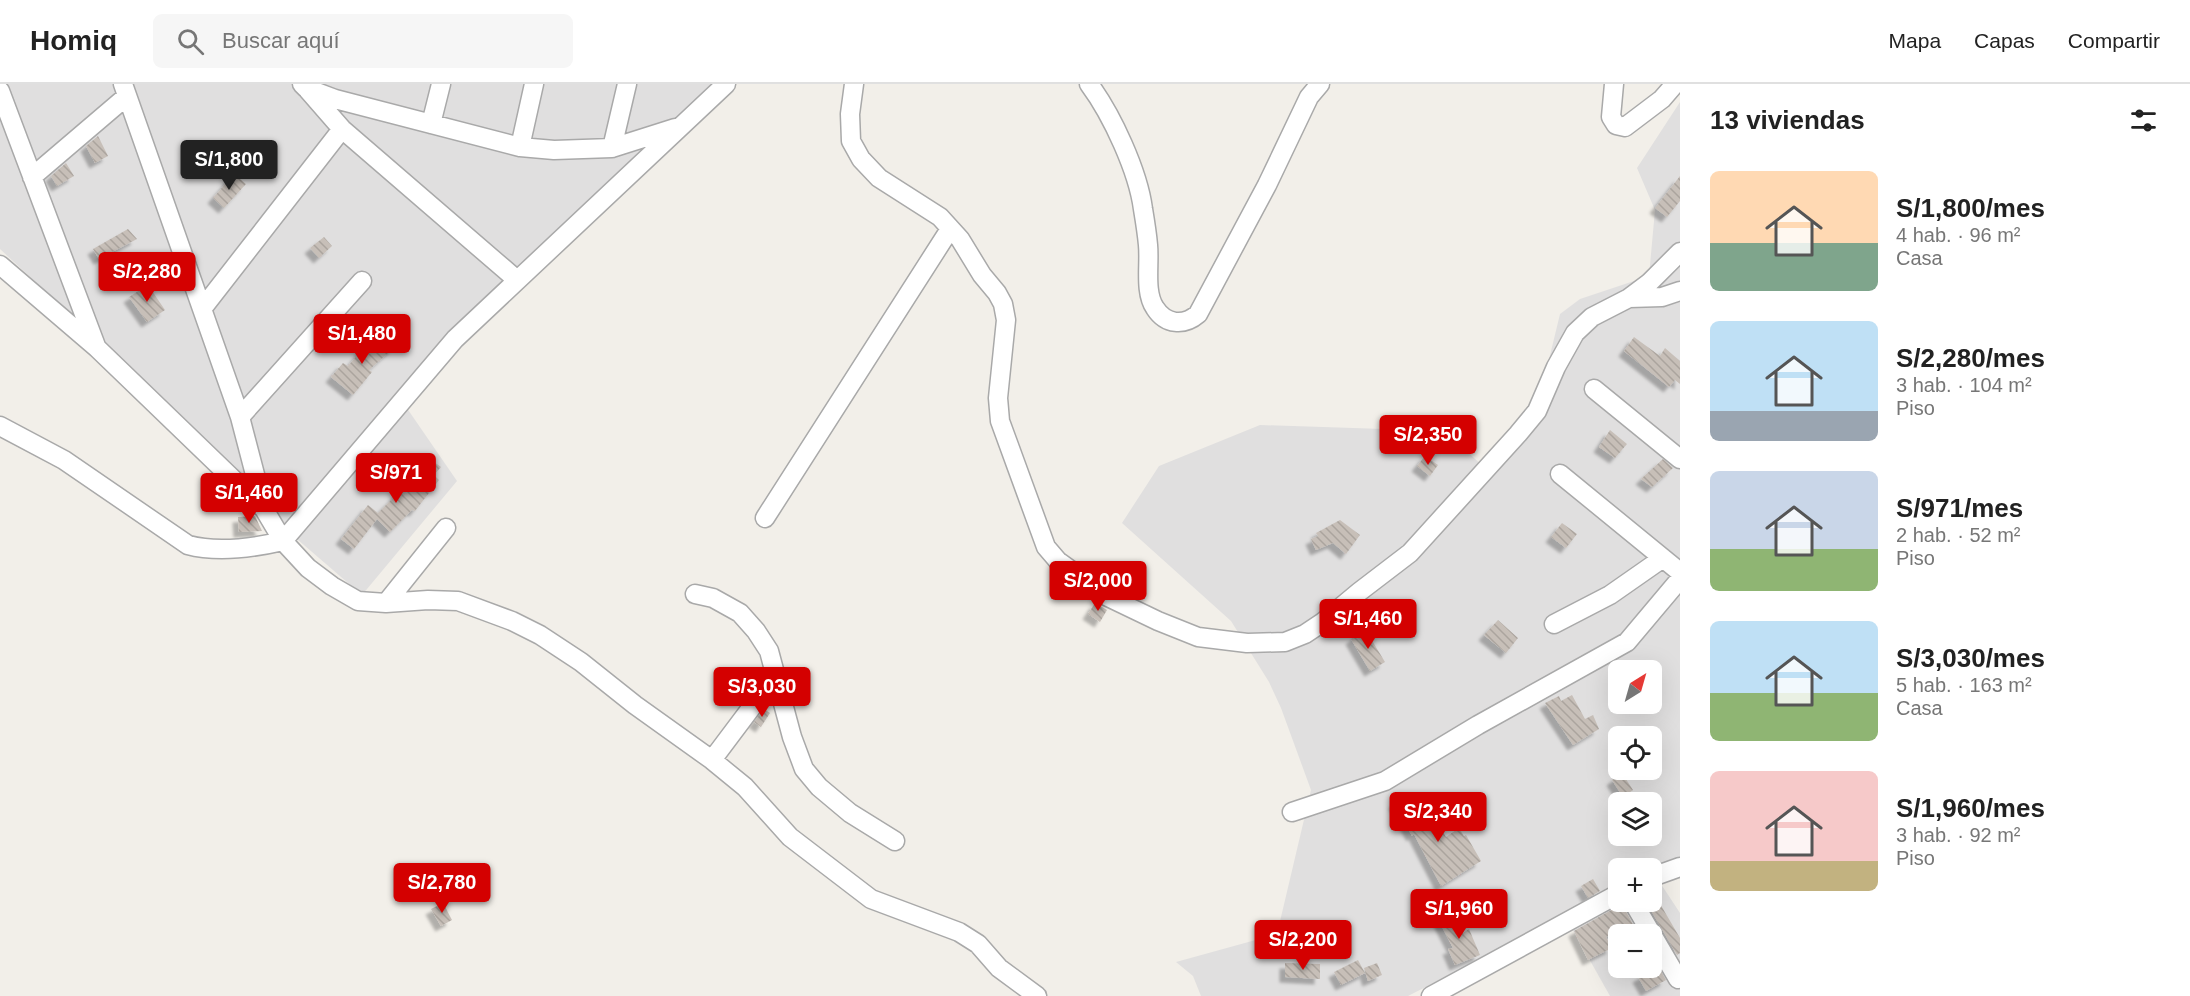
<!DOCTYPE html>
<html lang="es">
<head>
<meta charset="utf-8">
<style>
  body { margin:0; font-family:Helvetica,sans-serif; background:#f6f6f6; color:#222; height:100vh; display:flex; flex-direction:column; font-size:22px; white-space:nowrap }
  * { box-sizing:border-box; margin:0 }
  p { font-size:20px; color:#767676 }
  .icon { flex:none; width:33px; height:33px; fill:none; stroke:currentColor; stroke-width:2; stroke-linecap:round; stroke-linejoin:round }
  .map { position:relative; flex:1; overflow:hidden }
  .sheet { display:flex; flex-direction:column; background:#fff; width:510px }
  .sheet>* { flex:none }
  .needle { width:39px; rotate:37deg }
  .controls { position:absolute; left:1608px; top:576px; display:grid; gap:12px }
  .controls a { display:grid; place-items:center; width:54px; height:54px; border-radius:9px; background:#fff; box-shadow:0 6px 24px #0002; font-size:30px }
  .price { position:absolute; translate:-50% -51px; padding:0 14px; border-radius:6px; background:#d40000; color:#fff; font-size:20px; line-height:39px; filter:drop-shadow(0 2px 3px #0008) }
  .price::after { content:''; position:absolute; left:50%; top:36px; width:18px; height:14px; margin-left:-9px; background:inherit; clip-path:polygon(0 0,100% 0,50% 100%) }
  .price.current { background:#222; color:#fff }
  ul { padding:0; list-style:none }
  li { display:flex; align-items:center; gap:18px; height:150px; padding:0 30px }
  li span { display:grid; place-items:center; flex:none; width:168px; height:120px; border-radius:9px; color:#555 }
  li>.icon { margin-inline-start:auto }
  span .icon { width:72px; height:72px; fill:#fffc; stroke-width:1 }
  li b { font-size:26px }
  h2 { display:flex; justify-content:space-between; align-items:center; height:72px; padding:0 30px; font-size:26px }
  header { display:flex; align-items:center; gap:36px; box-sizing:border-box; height:84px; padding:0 30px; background:#fff; border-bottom:2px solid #e0e0e0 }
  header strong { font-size:28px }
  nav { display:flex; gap:33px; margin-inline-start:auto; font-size:21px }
  .search { width:420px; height:54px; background:#f6f6f6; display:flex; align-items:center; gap:15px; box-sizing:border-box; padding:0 21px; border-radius:9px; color:#767676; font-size:22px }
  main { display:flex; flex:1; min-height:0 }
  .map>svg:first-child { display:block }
</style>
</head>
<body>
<header>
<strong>Homiq</strong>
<div class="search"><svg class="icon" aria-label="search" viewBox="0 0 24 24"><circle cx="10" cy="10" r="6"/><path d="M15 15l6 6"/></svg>Buscar aquí</div>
<nav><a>Mapa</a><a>Capas</a><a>Compartir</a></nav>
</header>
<main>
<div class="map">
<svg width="1680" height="912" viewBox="0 0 1680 912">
  <defs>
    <pattern id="building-back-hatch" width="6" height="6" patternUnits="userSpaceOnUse" patternTransform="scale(1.5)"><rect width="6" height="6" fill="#c7bfb8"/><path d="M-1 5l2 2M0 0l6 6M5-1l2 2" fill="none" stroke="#aba49e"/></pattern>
    <filter id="shadow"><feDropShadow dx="-5.5" dy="5.5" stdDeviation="1.5" flood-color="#0004"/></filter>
  </defs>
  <rect width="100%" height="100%" fill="#f2efe9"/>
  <!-- residential -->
  <path fill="#e0dfdf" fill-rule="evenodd" d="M0,0H733L402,317L457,397L362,511L283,443L269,415L0,165Z
    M1680,18V774L1653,788L1680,829V912H1610L1565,832L1408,912H1201L1193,892L1176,878L1277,850L1311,706L1281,624L1269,598L1231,537L1122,439L1159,382L1260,341L1444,347L1484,383L1538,321L1560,230L1580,215L1649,192L1655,126L1637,84ZM1618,586H1652V620H1618ZM1618,652H1652V686H1618ZM1618,718H1652V752H1618ZM1618,784H1652V818H1618ZM1618,850H1652V884H1618Z"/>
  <!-- building -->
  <path fill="url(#building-back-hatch)" filter="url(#shadow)" d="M98,52L108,72L95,79L86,62Z
    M66,79L74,92L57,102L51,92Z
    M234,90L246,100L224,124L213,114Z
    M1680,92V117L1667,133L1655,124Z
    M128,145L137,155L99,175L93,165Z
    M324,153L332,162L319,174L310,164Z
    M148,201L165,226L147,238L129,213Z
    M373,253L380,259L383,254L395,263L369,286L372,288L353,311L331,293L343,279L348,282Z
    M1634,253L1660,272L1665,264L1680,277V300L1675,296L1669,303L1624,267Z
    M1610,346L1627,360L1615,374L1599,363Z
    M1425,372L1438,381L1430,392L1417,382Z
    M427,373L441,383L434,391L439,396L415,427L412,426L390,448L377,435L354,465L341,455L368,421L378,429L404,403Z
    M1663,375L1673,384L1652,403L1641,395Z
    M255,432L262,447L239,448L238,433Z
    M1340,436L1360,451L1346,470L1333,459L1316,466L1311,455L1318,452L1316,449Z
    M1562,439L1577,450L1566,464L1551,453Z
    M1095,519L1107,526L1100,538L1088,530Z
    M1498,536L1518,554L1506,569L1484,551Z
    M1365,545L1385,578L1370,587L1351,555Z
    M1572,611L1585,635L1593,631L1599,645L1573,661L1545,619L1559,612L1561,617Z
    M764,625L770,629L761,643L754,638Z
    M1622,689L1633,706L1623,713L1612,696Z
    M1409,710L1424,734L1432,729L1446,753L1459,744L1464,752L1466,751L1481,777L1441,802L1414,750L1412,752L1394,719Z
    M1593,795L1600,807L1588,814L1581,802Z
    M1646,818H1659L1680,854V869L1677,871Z
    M443,819L452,836L441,842L431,825Z
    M1622,820L1635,844L1632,846L1629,841L1606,853L1612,864L1588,876L1574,847Z
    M1452,828L1463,849L1469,845L1480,871L1455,881L1448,865L1453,864L1438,835Z
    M1358,876L1365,889L1341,901L1334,888Z
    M1285,879L1320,880V895L1285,893Z
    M1377,879L1382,891L1368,897L1364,884Z
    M1658,882L1666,896L1646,907L1638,893Z"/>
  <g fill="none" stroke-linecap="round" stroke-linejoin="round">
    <defs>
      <path id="minor" d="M123,0L240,333L264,425
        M302,0L306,4L335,15L520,63L554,66L612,64L675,44
        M854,0L850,30L851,57L861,75L879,94L940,133L960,155L982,191L997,209L1003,220L1006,236L998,314L1000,337L1046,463L1058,477L1108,513L1158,537L1198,553L1247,559L1285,558L1305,550L1323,538L1359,508L1410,469L1518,350L1537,327L1556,283L1575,249L1592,233L1629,214L1649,199L1680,168
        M1089,0C1112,31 1138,87 1143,125C1145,137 1147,149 1148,161C1150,180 1144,208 1155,224C1166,241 1184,242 1198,230L1267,101L1309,13L1320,0
        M1614,0L1611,33L1616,41L1625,43L1662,15L1675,0
        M308,6L342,45L517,196
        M0,7L96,262
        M431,40L441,0
        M520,63L534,0
        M612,64L627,0
        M32,93L127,12
        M0,181L97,264L264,425L283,457L308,484L332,502L358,517L386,519L428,516L458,517L512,537L540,551L581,578L635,621L712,676L745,703L790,753L871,815L959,848L978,860L999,884L1037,912
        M1629,214L1662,213L1680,207
        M202,225L342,45
        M1594,305L1680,375
        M240,333L362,197
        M0,342L64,376L188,461C218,469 253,464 283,457L455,255L726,0
        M1560,390L1680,488
        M765,434L950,145
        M695,510L713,514L740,529L756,547L769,567L792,653L804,685L819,703L850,729L895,757
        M386,519L446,444
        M1554,540L1610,511L1663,474
        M712,676L775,592
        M1292,728L1385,697L1478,641L1627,558L1680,495
        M1652,793L1680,783
        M1633,818L1678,895
        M1431,912L1618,810"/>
    </defs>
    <!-- minor casing -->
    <use href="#minor" stroke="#a9a9a9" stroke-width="21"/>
    <!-- minor -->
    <use href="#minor" stroke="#fff" stroke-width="18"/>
  </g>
</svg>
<div class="controls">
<a><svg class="needle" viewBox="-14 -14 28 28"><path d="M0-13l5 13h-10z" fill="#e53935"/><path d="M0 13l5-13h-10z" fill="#767676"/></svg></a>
<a><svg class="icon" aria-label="locate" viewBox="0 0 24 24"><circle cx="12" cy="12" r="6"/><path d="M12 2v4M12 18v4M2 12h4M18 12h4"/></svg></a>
<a><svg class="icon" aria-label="layers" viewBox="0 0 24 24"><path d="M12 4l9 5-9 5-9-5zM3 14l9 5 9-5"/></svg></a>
<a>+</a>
<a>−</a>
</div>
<b class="price current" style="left:229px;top:107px">S/1,800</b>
<b class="price" style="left:147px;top:219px">S/2,280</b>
<b class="price" style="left:362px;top:281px">S/1,480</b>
<b class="price" style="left:1428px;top:382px">S/2,350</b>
<b class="price" style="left:396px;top:420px">S/971</b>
<b class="price" style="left:249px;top:440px">S/1,460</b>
<b class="price" style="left:1098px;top:528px">S/2,000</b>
<b class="price" style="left:1368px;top:566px">S/1,460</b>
<b class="price" style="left:762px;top:634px">S/3,030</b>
<b class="price" style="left:1438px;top:759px">S/2,340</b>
<b class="price" style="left:442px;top:830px">S/2,780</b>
<b class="price" style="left:1459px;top:856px">S/1,960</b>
<b class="price" style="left:1303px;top:887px">S/2,200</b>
</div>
<section class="sheet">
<h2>13 viviendas<svg class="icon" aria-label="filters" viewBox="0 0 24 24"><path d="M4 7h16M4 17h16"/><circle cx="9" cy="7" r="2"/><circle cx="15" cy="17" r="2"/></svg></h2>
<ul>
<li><span style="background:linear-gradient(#ffd9b3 60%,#7fa58c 0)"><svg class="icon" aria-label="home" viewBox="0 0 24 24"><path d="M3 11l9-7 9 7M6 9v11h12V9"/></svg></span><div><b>S/1,800/mes</b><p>4 hab. · 96 m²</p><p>Casa</p></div></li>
<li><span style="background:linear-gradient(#bfe0f5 75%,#9aa5b1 0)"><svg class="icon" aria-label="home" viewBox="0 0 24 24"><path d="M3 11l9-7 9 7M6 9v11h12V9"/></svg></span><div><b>S/2,280/mes</b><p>3 hab. · 104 m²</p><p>Piso</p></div></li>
<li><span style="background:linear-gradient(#c9d6e8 65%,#8fb573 0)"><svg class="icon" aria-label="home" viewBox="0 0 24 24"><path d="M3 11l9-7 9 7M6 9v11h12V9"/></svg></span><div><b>S/971/mes</b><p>2 hab. · 52 m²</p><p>Piso</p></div></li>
<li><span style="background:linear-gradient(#bfe0f5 60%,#8fb573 0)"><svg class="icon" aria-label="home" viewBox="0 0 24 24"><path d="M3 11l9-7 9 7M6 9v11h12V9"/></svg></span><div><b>S/3,030/mes</b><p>5 hab. · 163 m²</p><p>Casa</p></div></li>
<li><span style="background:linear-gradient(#f6c9c9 75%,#c2b280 0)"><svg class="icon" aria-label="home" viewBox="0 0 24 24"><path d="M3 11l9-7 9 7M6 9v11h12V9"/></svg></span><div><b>S/1,960/mes</b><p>3 hab. · 92 m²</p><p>Piso</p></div></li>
</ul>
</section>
</main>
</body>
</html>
